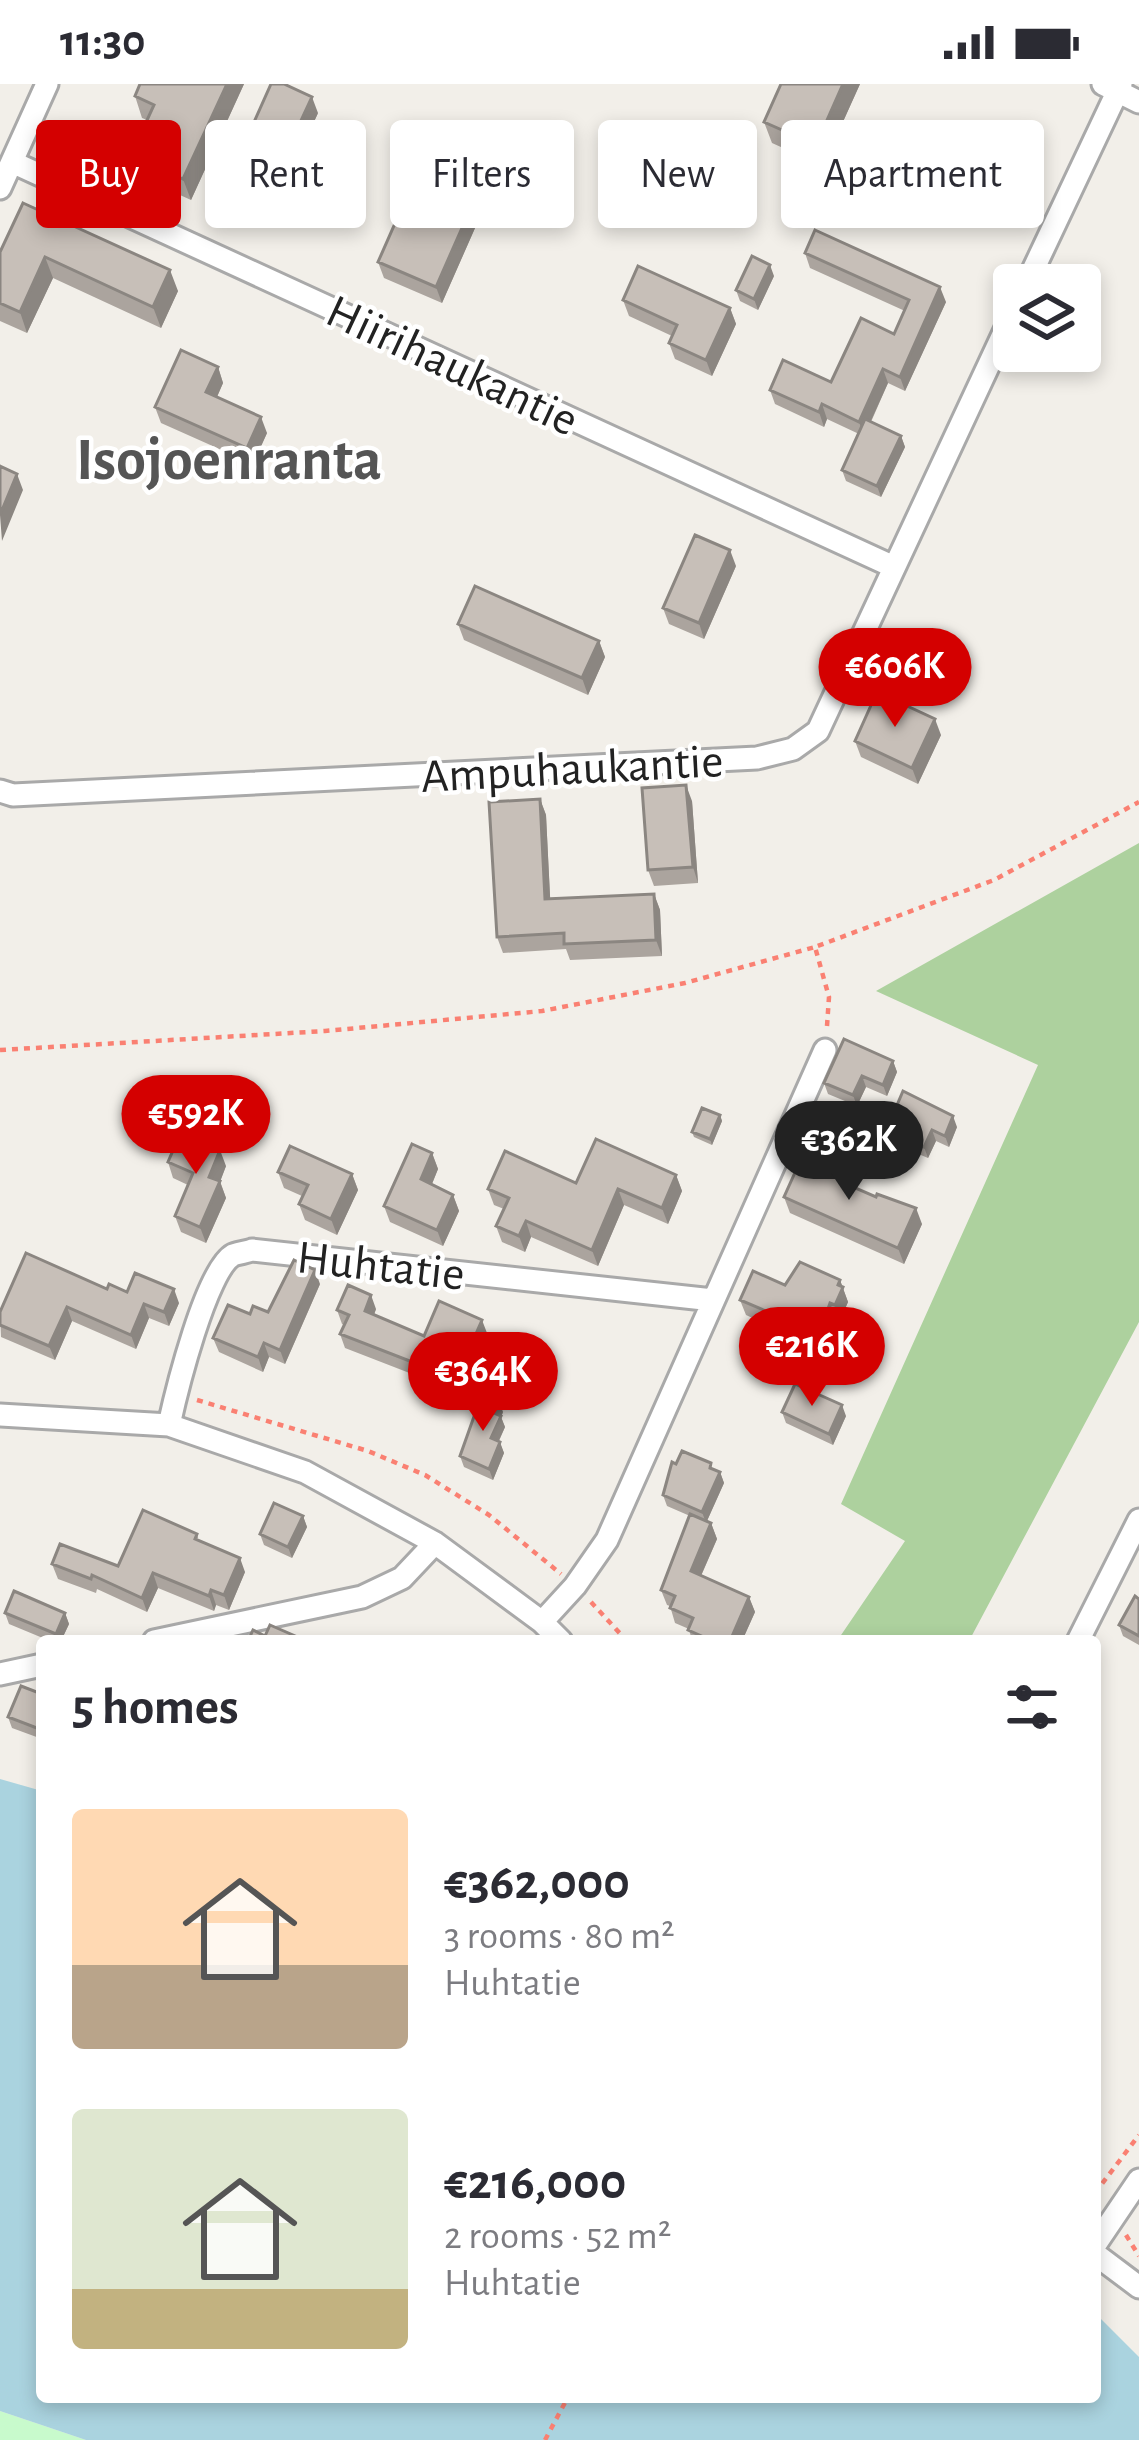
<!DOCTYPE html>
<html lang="en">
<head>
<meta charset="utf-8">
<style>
  body { margin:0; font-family:"Alegreya Sans",sans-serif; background:#f7f7f7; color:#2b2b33; height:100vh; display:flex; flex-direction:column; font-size:45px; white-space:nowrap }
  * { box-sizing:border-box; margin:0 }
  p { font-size:39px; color:#7c7c81 }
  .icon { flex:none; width:66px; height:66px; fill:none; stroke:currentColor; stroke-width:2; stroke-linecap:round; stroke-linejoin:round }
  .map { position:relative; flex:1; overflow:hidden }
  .panel { position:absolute; left:36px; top:1551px; width:1065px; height:768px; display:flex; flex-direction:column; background:#fff; border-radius:12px; box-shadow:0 6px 18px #0003 }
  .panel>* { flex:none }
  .hud { position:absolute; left:36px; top:36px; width:1068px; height:108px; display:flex; gap:24px }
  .buttons { position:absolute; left:993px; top:180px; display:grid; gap:24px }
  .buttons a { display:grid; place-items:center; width:108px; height:108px; border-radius:12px; background:#fff; box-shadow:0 6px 18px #0003; font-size:60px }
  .price { position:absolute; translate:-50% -102px; padding:0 27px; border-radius:42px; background:#d40000; color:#fff; font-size:39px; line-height:78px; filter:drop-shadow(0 3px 6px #0008) }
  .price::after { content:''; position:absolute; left:50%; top:72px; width:36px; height:27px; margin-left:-18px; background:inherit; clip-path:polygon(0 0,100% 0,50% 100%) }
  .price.selected { background:#222; color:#fff }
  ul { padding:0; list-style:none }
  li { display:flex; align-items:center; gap:36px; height:300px; padding:0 36px }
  li span { display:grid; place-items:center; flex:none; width:336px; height:240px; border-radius:12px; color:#555 }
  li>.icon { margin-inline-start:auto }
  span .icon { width:144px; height:144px; fill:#fffc; stroke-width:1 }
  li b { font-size:51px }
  h2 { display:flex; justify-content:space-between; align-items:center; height:144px; padding:0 36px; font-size:51px }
  .chip { padding:0 42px; border-radius:12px; background:#fff; box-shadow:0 6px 18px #0003; font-size:42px; line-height:108px }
  .chip.selected { background:#d40000; color:#fff }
  .status { display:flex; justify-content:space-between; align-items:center; height:84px; padding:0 60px; background:#fff; direction:ltr }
  .status svg { height:33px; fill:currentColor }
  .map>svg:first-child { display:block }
</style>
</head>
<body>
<div class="status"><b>11:30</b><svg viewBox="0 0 49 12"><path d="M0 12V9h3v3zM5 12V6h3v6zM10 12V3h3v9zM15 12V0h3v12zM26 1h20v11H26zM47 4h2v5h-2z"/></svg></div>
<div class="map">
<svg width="1139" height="2356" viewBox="0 0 1139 2356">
  <rect width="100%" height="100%" fill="#f2efe9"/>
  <!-- forest -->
  <path fill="#add19e" d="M1139,759V1238L969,1557H837L905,1457L841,1420L1038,981L876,907Z"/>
  <!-- park -->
  <path fill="#c8facc" d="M0,2327L86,2356H0Z"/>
  <!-- water -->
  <path fill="#aad3df" d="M0,1695L42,1707V2313H1095V2229L1139,2273V2356H86L0,2327Z"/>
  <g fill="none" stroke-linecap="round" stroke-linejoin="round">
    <defs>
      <path id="minor" d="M1103,0L1139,18
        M12,78L894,483
        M0,104L47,0
        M1026,201L1121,0
        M0,707L13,711L757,674L793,665L818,647L1014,227
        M0,1331L169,1341L305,1388L435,1459L542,1538L561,1557
        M169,1341C176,1309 206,1186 233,1171C235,1170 250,1167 252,1166L713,1216
        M542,1538L575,1502L607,1456L825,966
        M154,1557L362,1513L402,1494L435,1459
        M1078,1557L1139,1436
        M0,1590L42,1581
        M1095,2161L1139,2096
        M1095,2170L1139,2203"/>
    </defs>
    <!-- minor casing -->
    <use href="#minor" stroke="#a9a9a9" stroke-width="27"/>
    <!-- path -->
    <path stroke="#fa8072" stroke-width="4.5" stroke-dasharray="6 6" stroke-linecap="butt" d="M827,942L829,913L815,863L994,796L1139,718
      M0,966L325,947L542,927L685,899L815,863
      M197,1316L368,1367L425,1391L489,1431L561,1490
      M591,1518L627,1557
      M1095,2109L1139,2051
      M1126,2151L1139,2172
      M545,2356L568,2313"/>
    <!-- minor -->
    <use href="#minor" stroke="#fff" stroke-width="21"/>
  </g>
  <!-- wall -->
  <path fill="#aba49e" d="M140,0H244L191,116L138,92L131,71L147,36L142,34L135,12Z
    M781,0H860L823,82L772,59L764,38Z
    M318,29L286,99L248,81L242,65Z
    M484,94L490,110L442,219L384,194L378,178Z
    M23,119L178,207L161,244L53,194L27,249L0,237V168Z
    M805,169L946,218L905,307L888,299L871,338L901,352L905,363L881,413L846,397L842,386L859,350L827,335L824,343L775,320L770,306L831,298L894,250L905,227L810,184Z
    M774,192L758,226L740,217L736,206Z
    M623,216L730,224L736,240L712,292L675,275L669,259L672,252L629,232Z
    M218,283L223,299L217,313L267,349L253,380L161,339L155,323Z
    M736,482L704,555L669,540L663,524Z
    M458,540L599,557L605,573L588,611L464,556Z
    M941,651L918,700L861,673L855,657Z
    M540,715L546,731L550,814L654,810L660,826L662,872L570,876L566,865L503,869L497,853Z
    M692,717L698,799L654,802L648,786Z
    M893,977L897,988L887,1012L866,1003L857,1022L828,1010L824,999Z
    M720,1031L722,1037L712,1061L694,1053L692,1048Z
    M957,1043L949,1063L936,1057L928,1074L890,1058L886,1047Z
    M874,1044L878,1055L868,1078L841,1066L837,1055Z
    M432,1069L438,1085L432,1100L453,1111L459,1127L443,1162L390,1138L384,1122Z
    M168,1078L226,1082L220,1097L226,1114L206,1159L181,1148L175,1132L188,1101L173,1094Z
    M278,1088L352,1090L358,1106L337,1151L305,1136L299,1120L302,1112L284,1104Z
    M832,1090L840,1093L842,1098L876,1113L922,1140L904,1180L790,1129L784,1113Z
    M676,1091L682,1107L668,1140L624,1121L598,1182L531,1153L525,1168L502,1158L496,1142L504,1125L494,1121L488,1105Z
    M840,1196L848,1218L840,1236L836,1234L815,1293L770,1274L765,1258L769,1242L746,1231L740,1216L785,1201Z
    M320,1200L285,1280L269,1273L263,1288L219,1268L213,1254L250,1230L268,1228Z
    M107,1205L179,1219L169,1242L149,1234L136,1265L72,1237L55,1276L1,1253L0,1228Z
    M376,1225L374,1231L424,1252L487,1249L469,1291L451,1282L443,1302L345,1264L340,1250L344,1241L342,1240L337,1226Z
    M503,1328L501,1333L505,1343L499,1357L504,1369L493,1396L464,1383L460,1372Z
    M782,1328L846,1332L833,1361L786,1339Z
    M676,1380L720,1388L724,1399L707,1437L711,1439L717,1455L701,1492L749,1513L755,1528L742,1557H692L689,1545L675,1539L670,1522L667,1521L661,1506L690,1432L667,1422L663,1411Z
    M303,1432L307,1443L292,1474L264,1461L260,1450Z
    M197,1450L199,1457L245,1488L229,1526L216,1521L214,1527L158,1504L147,1528L97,1505L96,1509L58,1495L52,1480L118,1482Z
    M1139,1515V1561L1123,1552L1119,1541Z
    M5,1529H65L69,1540L61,1557H50L9,1540Z
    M42,1610V1655L12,1644L8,1633Z"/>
  <!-- shaded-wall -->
  <path fill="#8b8681" d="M227,0H244L191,116L183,95Z
    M843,0H860L823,82L816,61Z
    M312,13L318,29L286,99L280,82Z
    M484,94L490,110L442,219L436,203Z
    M45,173L53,194L27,249L20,228Z
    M770,181L774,192L758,226L754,215Z
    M170,186L178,207L161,244L153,223Z
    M940,203L946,218L905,307L900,293Z
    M730,224L736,240L712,292L706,276Z
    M218,283L223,299L212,324L206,308Z
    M883,285L888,299L864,352L859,338Z
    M822,320L827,335L824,343L819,328Z
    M261,333L267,349L253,380L247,364Z
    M901,352L905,363L881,413L877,402Z
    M17,390L23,406L2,457L0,431Z
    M730,466L736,482L704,555L699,539Z
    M599,557L605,573L588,611L582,594Z
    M935,635L941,651L918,700L912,684Z
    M686,701L692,717L698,799L693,783Z
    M540,715L546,731L551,831L545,815Z
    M654,810L660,826L662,872L656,856Z
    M893,977L897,988L887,1012L883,1001Z
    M862,992L866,1003L857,1022L853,1011Z
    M720,1031L722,1037L712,1061L710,1055Z
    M953,1032L957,1043L949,1063L945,1052Z
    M874,1044L878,1055L868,1078L864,1067Z
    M932,1046L936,1057L928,1074L924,1063Z
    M220,1066L226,1082L220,1098L226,1114L206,1159L200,1143L209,1093Z
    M432,1069L438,1085L427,1112L421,1095Z
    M352,1090L358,1106L337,1151L331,1135Z
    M676,1091L682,1107L668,1140L662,1124Z
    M618,1105L624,1121L598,1182L592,1166Z
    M453,1111L459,1127L443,1162L437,1146Z
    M916,1124L922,1140L904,1180L898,1164Z
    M526,1137L531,1153L525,1168L519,1152Z
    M315,1186L320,1200L285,1280L280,1266Z
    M840,1196L848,1218L840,1236L835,1221Z
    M174,1205L179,1219L169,1242L164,1228Z
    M371,1211L376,1225L370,1241L365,1227Z
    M830,1219L836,1234L815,1293L810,1278Z
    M144,1220L149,1234L136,1265L131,1251Z
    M67,1223L72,1237L55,1276L49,1262Z
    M482,1236L487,1249L469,1291L464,1277Z
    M264,1259L269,1273L263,1288L258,1273Z
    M446,1268L451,1282L443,1302L438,1288Z
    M499,1317L503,1328L501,1333L505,1343L495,1365L491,1354L494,1329Z
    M842,1321L846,1332L833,1361L829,1350Z
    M500,1358L504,1369L493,1396L489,1385Z
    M720,1388L724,1399L706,1439L702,1428Z
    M303,1432L307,1443L292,1474L288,1463Z
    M711,1439L717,1455L696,1503L691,1487Z
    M240,1474L245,1488L229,1526L224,1511Z
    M153,1489L158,1504L147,1528L142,1514Z
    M211,1506L216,1521L214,1527L209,1512Z
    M749,1513L755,1528L742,1557H730Z
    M65,1529L69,1540L61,1557H58L56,1550Z"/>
  <!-- building -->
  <path fill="#c7bfb8" stroke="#8b8681" stroke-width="3" d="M140,0H227L183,95L131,71L154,21L135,12Z
    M271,0H284L312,13L280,82L242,65Z
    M781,0H843L816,61L764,38Z
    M426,69L484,94L436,203L378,178Z
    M23,119L170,186L153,223L45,173L20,228L0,219V168Z
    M815,146L940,203L900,293L883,285L859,338L822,320L819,328L770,306L783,276L831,298L861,234L894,250L909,216L805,169Z
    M752,172L770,181L754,215L736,206Z
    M638,182L730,224L706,276L669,259L677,241L623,216Z
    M181,266L218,283L206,308L261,333L247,364L155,323Z
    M865,335L901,352L877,402L842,386Z
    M0,382L17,390L0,431Z
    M695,451L730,466L699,539L663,524Z
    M475,502L599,557L582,594L458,540Z
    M877,608L935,635L912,684L855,657Z
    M686,701L693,783L648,786L642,704Z
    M540,715L545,815L654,810L656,856L564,860V849L497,853L489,718Z
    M844,955L893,977L883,1001L862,992L853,1011L824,999Z
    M903,1007L953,1032L945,1052L932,1046L924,1063L886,1047Z
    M702,1024L720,1031L710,1055L692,1048Z
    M847,1032L874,1044L864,1067L837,1055Z
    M181,1048L220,1066L209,1093L220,1097L200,1143L175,1132L193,1089L168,1078Z
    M596,1055L676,1091L662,1124L618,1105L592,1166L526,1137L519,1152L496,1142L509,1114L488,1105L505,1067L576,1099Z
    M412,1060L432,1069L421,1095L453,1111L437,1146L384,1122Z
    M290,1062L352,1090L331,1135L299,1120L308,1101L278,1088Z
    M802,1073L828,1081L827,1087L840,1093L839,1097L876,1113L877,1110L916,1124L898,1164L784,1113Z
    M26,1169L107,1205L109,1200L127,1208L135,1189L174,1205L164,1228L144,1220L131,1251L67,1223L49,1262L0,1241V1228Z
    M294,1176L315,1186L280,1266L264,1259L258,1273L213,1254L228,1221L250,1230L253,1222L268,1228Z
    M800,1178L840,1196L838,1201L843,1203L835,1221L830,1219L810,1278L765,1258L773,1230L740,1216L753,1187L785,1201Z
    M348,1201L371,1211L365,1227L424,1252L439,1217L482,1236L464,1277L446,1268L438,1288L340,1250L349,1231L337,1226Z
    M795,1300L842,1321L829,1350L782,1328Z
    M482,1310L499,1317L494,1329L501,1332L491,1354L500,1358L489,1385L460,1372Z
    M682,1367L711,1379L710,1384L720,1388L702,1428L663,1411L672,1378L676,1380Z
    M274,1419L303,1432L288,1463L260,1450Z
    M143,1426L197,1450L195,1455L240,1474L224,1511L211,1506L209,1512L153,1489L142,1514L92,1491L91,1495L52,1480L60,1460L118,1482Z
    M690,1430L711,1439L691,1487L749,1513L730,1557H713L688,1546L693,1534L670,1524L675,1512L661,1506Z
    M14,1507L65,1529L56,1550L5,1529Z
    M1135,1512L1139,1515V1552L1119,1541Z
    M270,1541L302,1555L301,1557H248L253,1546L265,1552Z
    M21,1602L42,1610V1646L8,1633Z"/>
  <g text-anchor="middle" stroke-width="9" stroke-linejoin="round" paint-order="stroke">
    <!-- street labels -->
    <g font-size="48" fill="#222" stroke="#fff">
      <text transform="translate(453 280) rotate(25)" y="17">Hiirihaukantie</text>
      <text transform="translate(572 683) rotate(-3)" y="17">Ampuhaukantie</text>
      <text transform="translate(381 1180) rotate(6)" y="17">Huhtatie</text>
    </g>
    <!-- district labels -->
    <g font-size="60" font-weight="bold" fill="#555" stroke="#fff">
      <text x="229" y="395">Isojoenranta</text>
    </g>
  </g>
</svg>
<div class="buttons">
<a><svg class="icon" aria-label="layers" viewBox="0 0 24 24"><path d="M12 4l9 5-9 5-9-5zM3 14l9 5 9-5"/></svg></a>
</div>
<b class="price" style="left:895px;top:646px">€606K</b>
<b class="price" style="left:196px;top:1093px">€592K</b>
<b class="price selected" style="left:849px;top:1119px">€362K</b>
<b class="price" style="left:812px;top:1325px">€216K</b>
<b class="price" style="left:483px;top:1350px">€364K</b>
<div class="hud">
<a class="chip selected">Buy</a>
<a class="chip">Rent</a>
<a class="chip">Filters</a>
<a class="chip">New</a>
<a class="chip">Apartment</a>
</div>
<section class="panel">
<h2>5 homes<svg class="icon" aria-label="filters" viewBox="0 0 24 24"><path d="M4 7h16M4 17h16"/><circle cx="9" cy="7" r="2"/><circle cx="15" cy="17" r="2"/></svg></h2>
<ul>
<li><span style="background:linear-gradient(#ffd9b3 65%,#b9a48a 0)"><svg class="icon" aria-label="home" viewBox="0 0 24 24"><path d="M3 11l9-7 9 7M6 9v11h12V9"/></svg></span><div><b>€362,000</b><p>3 rooms · 80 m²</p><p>Huhtatie</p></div></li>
<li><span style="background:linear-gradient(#dfe7d0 75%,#c2b280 0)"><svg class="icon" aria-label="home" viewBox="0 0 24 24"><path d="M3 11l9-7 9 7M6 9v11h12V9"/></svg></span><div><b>€216,000</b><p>2 rooms · 52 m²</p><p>Huhtatie</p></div></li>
</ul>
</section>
</div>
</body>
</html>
